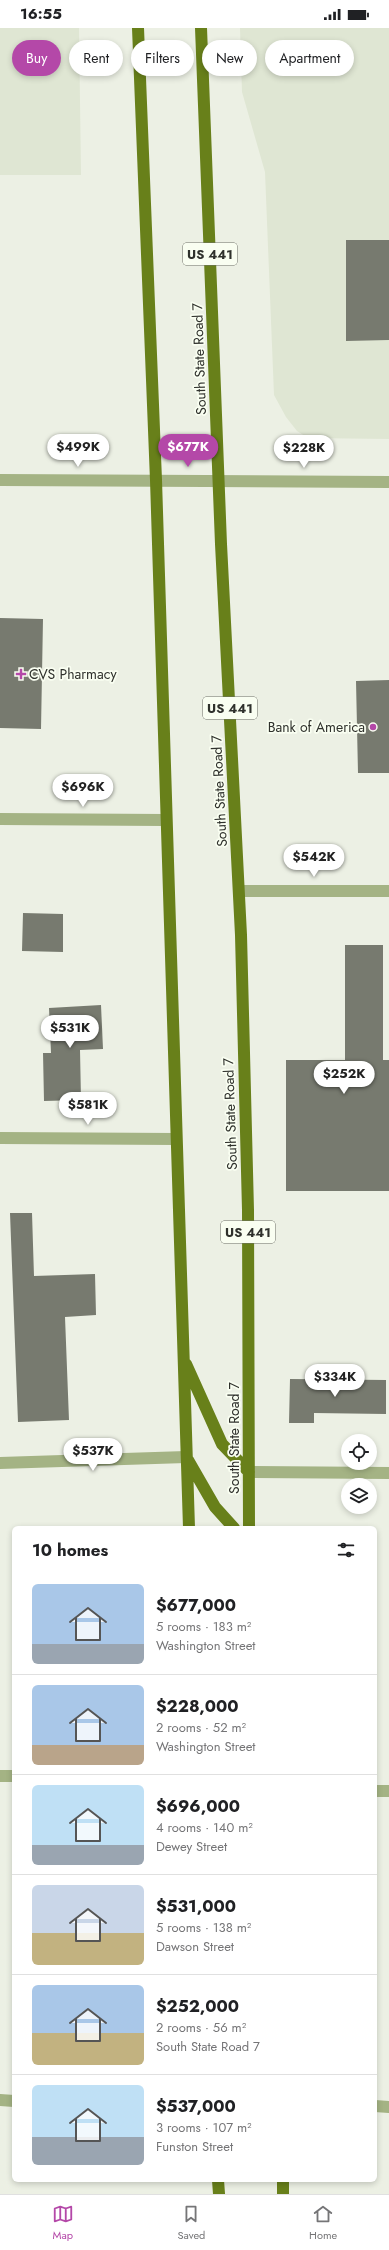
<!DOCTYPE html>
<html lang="en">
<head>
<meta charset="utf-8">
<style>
  body { margin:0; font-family:Jost,sans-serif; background:#f2f2f2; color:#202124; height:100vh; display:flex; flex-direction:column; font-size:15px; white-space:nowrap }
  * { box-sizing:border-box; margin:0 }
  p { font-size:13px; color:#757577 }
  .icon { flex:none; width:22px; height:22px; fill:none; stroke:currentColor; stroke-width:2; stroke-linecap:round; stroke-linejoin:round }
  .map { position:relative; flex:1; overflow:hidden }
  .details { position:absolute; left:12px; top:1498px; width:365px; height:656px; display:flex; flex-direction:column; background:#fff; border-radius:6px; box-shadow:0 2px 6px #0003 }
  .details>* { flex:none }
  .banner { position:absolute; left:12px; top:12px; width:365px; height:36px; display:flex; gap:8px }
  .tools { position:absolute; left:341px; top:1406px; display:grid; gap:8px }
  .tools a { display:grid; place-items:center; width:36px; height:36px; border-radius:50%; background:#fff; box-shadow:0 2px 6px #0003; font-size:20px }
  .price { position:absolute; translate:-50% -34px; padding:0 9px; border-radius:14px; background:#fff; color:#222; font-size:13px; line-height:26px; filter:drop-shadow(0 1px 2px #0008) }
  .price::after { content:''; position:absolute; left:50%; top:24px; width:12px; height:9px; margin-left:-6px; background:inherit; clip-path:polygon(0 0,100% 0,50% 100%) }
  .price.active { background:#b448a8; color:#fff }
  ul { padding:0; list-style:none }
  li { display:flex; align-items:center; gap:12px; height:100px; padding:0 20px }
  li+li { border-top:1px solid #e0e0e0 }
  li span { display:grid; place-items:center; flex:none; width:112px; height:80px; border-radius:6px; color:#555 }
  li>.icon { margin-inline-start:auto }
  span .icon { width:48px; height:48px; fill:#fffc; stroke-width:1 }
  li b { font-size:17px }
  h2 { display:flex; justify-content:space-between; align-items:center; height:48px; padding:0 20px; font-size:17px }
  .tag { padding:0 14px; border-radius:18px; background:#fff; box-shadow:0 2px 6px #0003; font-size:14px; line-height:36px }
  .tag.active { background:#b448a8; color:#fff }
  .status { display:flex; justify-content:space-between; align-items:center; height:28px; padding:0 20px; background:#fff; direction:ltr }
  .status svg { height:11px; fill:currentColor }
  .dock { display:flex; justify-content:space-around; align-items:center; height:56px; border-top:1px solid #e0e0e0; background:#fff; font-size:11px; color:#757577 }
  .dock a { display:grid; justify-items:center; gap:2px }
  .dock .active { color:#b448a8 }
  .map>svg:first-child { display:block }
</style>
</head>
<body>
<div class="status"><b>16:55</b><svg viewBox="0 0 49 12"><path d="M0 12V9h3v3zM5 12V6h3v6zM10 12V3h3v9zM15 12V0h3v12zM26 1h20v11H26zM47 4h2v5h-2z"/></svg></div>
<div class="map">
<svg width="389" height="2166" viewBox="0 0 389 2166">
  <rect width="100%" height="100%" fill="#ecf0e4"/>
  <!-- built -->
  <path fill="#dfe6d3" d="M0,0H79L81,147H0Z
    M240,0H389V411L308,410L297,403L286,389L274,367L265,144L242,64Z"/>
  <!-- building -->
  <path fill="#777a6f" d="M346,212H389V312L346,313Z
    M0,590L43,591L41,701L0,700Z
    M389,652V745H358L356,653Z
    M23,885L63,886V924L22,923Z
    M345,917H383V1032H389V1163H286V1032H345Z
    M101,977L103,1021L80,1022L81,1072L44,1073L43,1025H51L49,980Z
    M10,1185H32L34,1248L95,1246L96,1287L65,1289L69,1392L18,1394Z
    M290,1351L386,1352V1386L314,1385V1395H289Z"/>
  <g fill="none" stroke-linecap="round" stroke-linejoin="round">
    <!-- minor -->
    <path stroke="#a4b384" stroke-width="12" d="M0,452L389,454
      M0,791L165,792
      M239,863H389
      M0,1110L176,1111
      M0,1435L186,1429
      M249,1444L389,1445
      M0,1748H14
      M375,1763H389
      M0,2072L14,2073
      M375,2078L389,2079"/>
    <!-- major -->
    <path stroke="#68801a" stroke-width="12" d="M138,0L156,452L189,1500
      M201,0L221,516L241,907L248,1182L249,1500
      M186,1336L222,1416L249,1444
      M188,1432L215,1479L234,1500
      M218,2152L219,2166
      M283,2152V2166"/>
  </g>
  <!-- markers -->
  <g fill="#b448a8" stroke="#f9fef1" stroke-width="1.5">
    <path d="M19 640h4v4h4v4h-4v4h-4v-4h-4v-4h4z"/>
    <circle cx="373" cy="699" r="4"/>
  </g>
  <g text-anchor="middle" stroke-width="3.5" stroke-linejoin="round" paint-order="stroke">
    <!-- shield labels -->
    <g fill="#f9fef1" stroke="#6c6e67" stroke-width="1">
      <rect x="183" y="215" width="54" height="22" rx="3"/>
      <rect x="203" y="669" width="54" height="22" rx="3"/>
      <rect x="221" y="1193" width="54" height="22" rx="3"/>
    </g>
    <g font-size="13" font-weight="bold" fill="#2f312c">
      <text x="210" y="231">US 441</text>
      <text x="230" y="685">US 441</text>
      <text x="248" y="1209">US 441</text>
    </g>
    <!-- street labels -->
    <g font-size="14" fill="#2f312c" stroke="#f9fef1">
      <text transform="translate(199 331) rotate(-92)" y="5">South State Road 7</text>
      <text transform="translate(219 763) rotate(-93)" y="5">South State Road 7</text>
      <text transform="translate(230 1086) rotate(-92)" y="5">South State Road 7</text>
      <text transform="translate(234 1410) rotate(-90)" y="5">South State Road 7</text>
    </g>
    <!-- poi labels -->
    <g font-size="14" fill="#2f312c" stroke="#f9fef1" text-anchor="start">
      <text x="29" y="651">CVS Pharmacy</text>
      <text x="365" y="704" text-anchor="end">Bank of America</text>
    </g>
  </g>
</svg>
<div class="tools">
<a><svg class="icon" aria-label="locate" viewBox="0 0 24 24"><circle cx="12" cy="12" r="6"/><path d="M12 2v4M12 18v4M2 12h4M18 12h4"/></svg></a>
<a><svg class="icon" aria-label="layers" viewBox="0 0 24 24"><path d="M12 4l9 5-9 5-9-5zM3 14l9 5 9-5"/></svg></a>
</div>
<b class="price" style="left:78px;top:440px">$499K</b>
<b class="price active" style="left:188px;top:440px">$677K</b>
<b class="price" style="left:304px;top:441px">$228K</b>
<b class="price" style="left:83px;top:780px">$696K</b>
<b class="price" style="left:314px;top:850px">$542K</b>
<b class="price" style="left:70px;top:1021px">$531K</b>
<b class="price" style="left:344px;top:1067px">$252K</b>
<b class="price" style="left:88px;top:1098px">$581K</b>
<b class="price" style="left:335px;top:1370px">$334K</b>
<b class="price" style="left:93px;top:1444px">$537K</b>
<div class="banner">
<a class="tag active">Buy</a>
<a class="tag">Rent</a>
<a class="tag">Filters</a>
<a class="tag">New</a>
<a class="tag">Apartment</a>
</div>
<section class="details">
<h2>10 homes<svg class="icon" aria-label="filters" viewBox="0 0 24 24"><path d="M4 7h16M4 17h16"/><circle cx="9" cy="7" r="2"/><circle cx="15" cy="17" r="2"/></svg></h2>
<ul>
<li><span style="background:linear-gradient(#a9c7e8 75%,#9aa5b1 0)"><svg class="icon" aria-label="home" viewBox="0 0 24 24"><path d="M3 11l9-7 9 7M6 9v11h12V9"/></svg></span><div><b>$677,000</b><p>5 rooms · 183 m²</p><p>Washington Street</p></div></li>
<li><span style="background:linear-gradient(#a9c7e8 75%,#b9a48a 0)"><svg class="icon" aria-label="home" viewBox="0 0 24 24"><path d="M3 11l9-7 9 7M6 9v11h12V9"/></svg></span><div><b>$228,000</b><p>2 rooms · 52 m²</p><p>Washington Street</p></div></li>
<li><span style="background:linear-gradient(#bfe0f5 75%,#9aa5b1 0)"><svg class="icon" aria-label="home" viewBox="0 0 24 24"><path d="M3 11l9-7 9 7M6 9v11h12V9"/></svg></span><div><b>$696,000</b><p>4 rooms · 140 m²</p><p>Dewey Street</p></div></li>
<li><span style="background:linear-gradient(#c9d6e8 60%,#c2b280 0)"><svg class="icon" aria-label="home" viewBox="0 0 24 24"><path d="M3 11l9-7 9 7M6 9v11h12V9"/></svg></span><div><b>$531,000</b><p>5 rooms · 138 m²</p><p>Dawson Street</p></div></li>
<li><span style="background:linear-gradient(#a9c7e8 60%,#c2b280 0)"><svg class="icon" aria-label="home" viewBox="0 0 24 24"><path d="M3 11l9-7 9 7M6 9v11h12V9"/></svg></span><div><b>$252,000</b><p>2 rooms · 56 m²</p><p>South State Road 7</p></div></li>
<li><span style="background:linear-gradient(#bfe0f5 65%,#9aa5b1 0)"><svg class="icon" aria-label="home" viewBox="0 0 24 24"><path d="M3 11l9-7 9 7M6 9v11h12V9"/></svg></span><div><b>$537,000</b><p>3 rooms · 107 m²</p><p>Funston Street</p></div></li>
</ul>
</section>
</div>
<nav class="dock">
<a class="active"><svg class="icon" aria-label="map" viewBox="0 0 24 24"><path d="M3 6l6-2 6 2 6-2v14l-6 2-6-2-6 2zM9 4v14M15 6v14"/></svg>Map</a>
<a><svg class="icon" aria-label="saved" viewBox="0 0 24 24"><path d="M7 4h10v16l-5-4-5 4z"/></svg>Saved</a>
<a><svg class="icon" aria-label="home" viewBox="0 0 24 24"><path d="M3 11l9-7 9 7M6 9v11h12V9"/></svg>Home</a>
</nav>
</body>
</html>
